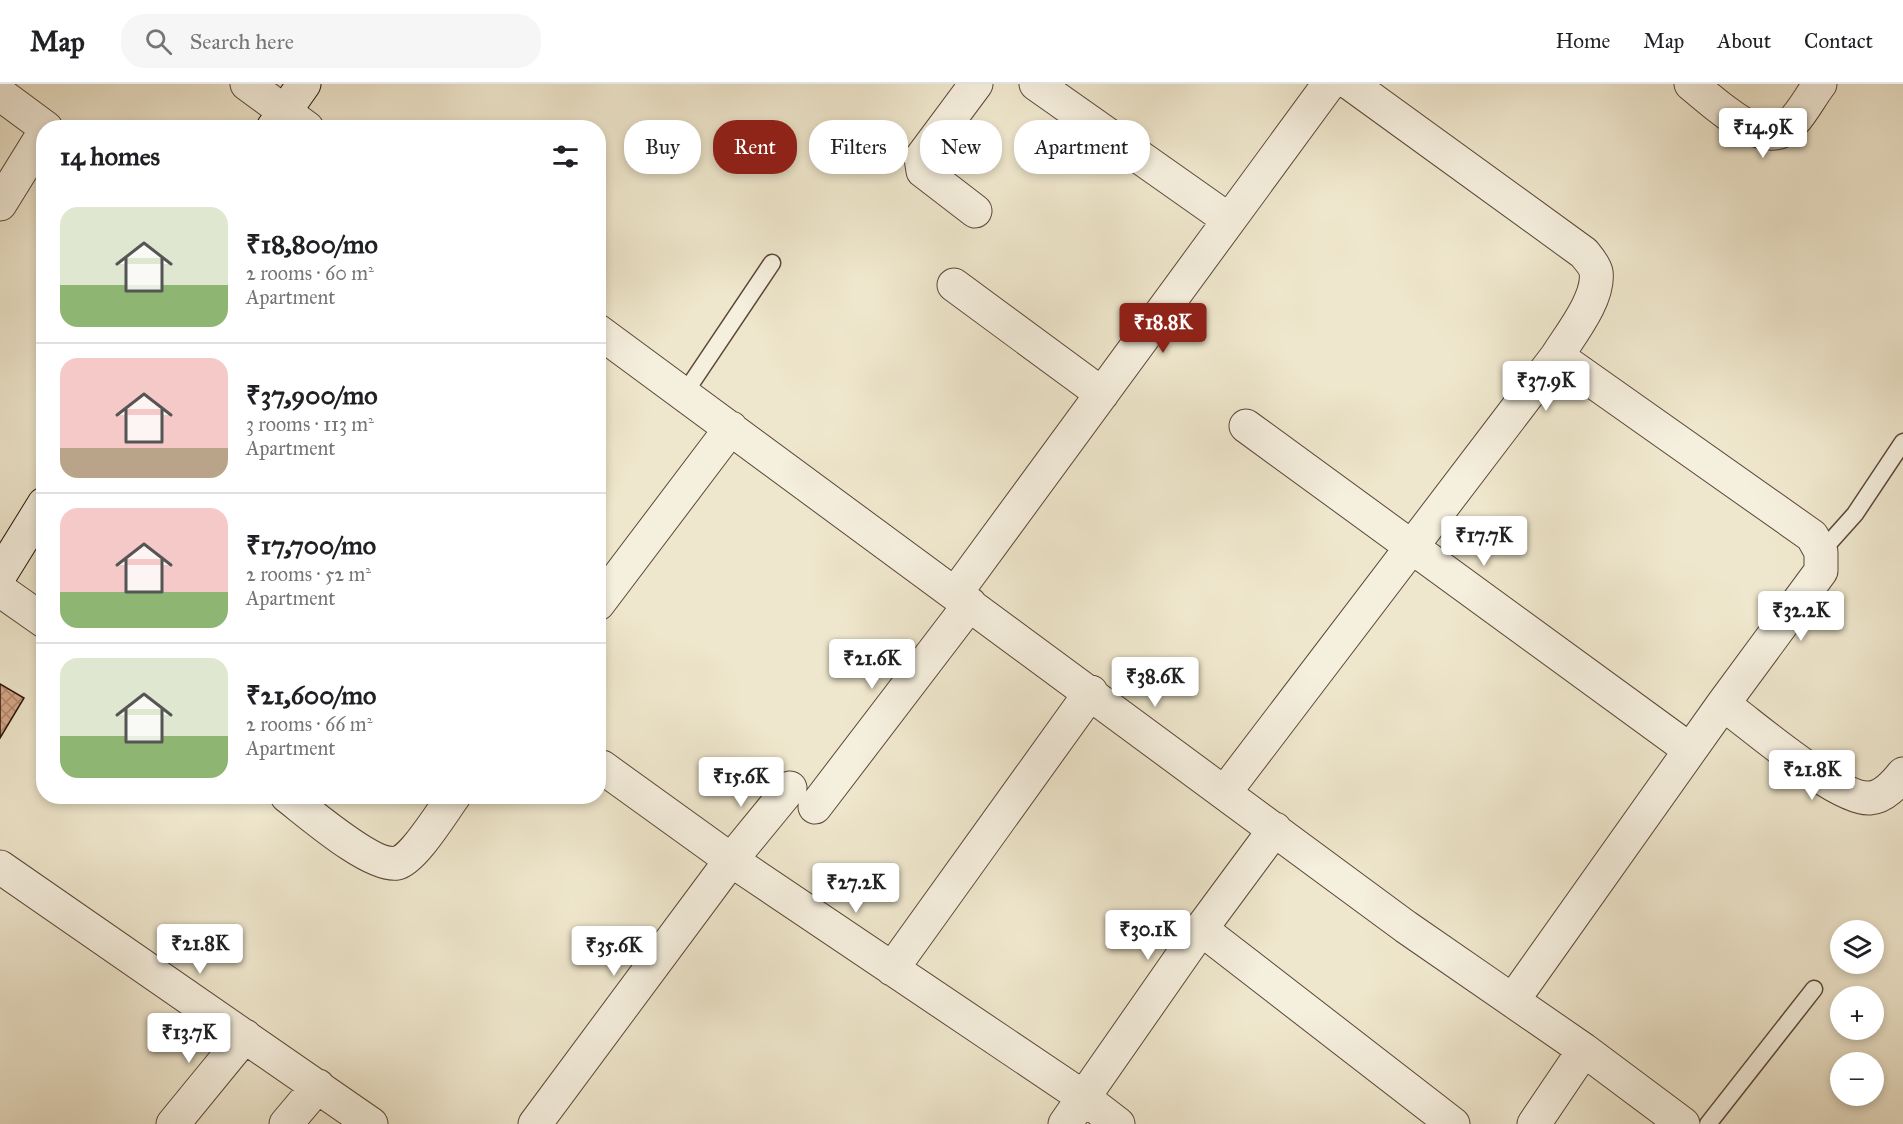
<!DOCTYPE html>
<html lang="en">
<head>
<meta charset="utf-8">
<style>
  body { margin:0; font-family:"IM FELL Great Primer",serif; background:#f6f6f6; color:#202124; height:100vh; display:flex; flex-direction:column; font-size:22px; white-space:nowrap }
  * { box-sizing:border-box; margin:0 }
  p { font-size:20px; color:#757577 }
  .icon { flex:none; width:33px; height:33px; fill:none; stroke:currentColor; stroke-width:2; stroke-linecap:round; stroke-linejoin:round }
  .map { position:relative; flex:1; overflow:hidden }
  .sheet { position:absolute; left:36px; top:36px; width:570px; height:684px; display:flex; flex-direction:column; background:#fff; border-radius:24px; box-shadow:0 3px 9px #0003 }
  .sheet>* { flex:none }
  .hud { position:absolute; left:624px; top:36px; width:570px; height:54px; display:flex; gap:12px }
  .controls { position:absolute; left:1830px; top:836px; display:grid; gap:12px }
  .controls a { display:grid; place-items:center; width:54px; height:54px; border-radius:50%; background:#fff; box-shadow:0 3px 9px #0003; font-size:30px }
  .price { position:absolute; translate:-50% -51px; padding:0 14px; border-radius:6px; background:#fff; color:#222; font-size:20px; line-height:39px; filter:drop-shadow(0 2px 3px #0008) }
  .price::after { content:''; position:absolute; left:50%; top:36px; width:18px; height:14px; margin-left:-9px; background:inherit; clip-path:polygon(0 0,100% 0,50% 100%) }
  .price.selected { background:#8f2418; color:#fff }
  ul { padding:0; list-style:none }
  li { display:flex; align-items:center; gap:18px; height:150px; padding:0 24px }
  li+li { border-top:2px solid #e0e0e0 }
  li span { display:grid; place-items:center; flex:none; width:168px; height:120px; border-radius:18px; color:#555 }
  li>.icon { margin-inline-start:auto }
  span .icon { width:72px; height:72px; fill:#fffc; stroke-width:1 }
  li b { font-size:26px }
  h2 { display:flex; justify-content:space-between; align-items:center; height:72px; padding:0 24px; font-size:26px }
  .tag { padding:0 21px; border-radius:24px; background:#fff; box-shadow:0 3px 9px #0003; font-size:21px; line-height:54px }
  .tag.selected { background:#8f2418; color:#fff }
  header { display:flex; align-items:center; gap:36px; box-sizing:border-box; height:84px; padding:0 30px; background:#fff; border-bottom:2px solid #e0e0e0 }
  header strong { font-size:28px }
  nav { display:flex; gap:33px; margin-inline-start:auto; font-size:21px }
  .search { width:420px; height:54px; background:#f6f6f6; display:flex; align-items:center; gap:15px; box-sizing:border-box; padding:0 21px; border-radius:24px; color:#757577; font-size:22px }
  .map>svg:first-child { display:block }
</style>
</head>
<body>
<header>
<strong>Map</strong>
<div class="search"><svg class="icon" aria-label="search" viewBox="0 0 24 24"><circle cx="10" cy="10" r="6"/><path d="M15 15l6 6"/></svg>Search here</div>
<nav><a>Home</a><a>Map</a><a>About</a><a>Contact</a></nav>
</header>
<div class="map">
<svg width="1903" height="1040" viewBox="0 0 1903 1040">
  <defs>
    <pattern id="building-cross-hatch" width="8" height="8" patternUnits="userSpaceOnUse" patternTransform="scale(1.5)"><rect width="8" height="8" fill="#d6a788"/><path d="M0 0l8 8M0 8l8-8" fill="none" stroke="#ae876d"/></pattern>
  </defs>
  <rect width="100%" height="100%" fill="#efe7cd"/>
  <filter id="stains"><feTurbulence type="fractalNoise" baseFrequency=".00333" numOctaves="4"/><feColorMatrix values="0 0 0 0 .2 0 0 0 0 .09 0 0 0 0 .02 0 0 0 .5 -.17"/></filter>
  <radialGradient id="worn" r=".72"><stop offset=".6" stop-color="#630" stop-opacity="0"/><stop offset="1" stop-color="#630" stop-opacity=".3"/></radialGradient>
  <!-- building -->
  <path fill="url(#building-cross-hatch)" stroke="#2a1206" stroke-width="1.5" d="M0,600L24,614L0,654Z"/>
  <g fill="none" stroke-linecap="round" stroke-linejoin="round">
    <defs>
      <path id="lane" d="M684,310L772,179
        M1821,468L1855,430L1903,358
        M1708,1040L1814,905"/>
      <path id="street" d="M247,0L307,44
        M1036,0L1229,136
        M1691,0C1710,15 1756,60 1782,47C1798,38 1809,14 1820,0
        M0,10L46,44
        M0,120L44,49
        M975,127L923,87L921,74L976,0
        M954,201L1102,310
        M598,247L1406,843L1584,966L1683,1040
        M1246,342L1690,666
        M0,506L44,537
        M955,510L1329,0
        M598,520L731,344
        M1723,620C1751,640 1839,717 1870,714C1884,713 1895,700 1903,690
        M602,683L731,776L1083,1013L1118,1040
        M1225,708L1557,272C1570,251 1600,214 1596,188C1595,182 1588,174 1584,169L1351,0
        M287,712C308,728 372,784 397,779C413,776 443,727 454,712
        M815,723L970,520
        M0,783L371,1040
        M1201,845L1453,1040
        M892,885L1091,608
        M1513,916L1723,620L1821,487V468L1812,452L1557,272
        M173,1040L245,952
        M286,1040L318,1002
        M535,1040L731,776L790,704
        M1065,1040L1201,845L1275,745
        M1534,1040L1584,966"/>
      <path id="secondary" d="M273,44L304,0
        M0,491L44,420"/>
    </defs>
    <!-- lane casing -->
    <use href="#lane" stroke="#5b4738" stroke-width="19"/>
    <!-- street casing -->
    <use href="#street" stroke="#5b4738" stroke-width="35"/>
    <!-- secondary casing -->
    <use href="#secondary" stroke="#2a1206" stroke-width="35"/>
    <!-- lane -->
    <use href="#lane" stroke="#f5efde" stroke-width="16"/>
    <!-- street -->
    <use href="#street" stroke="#f5efde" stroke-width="33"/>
    <!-- secondary -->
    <use href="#secondary" stroke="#f5efde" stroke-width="33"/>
  </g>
  <rect width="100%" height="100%" filter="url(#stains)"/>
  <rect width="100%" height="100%" fill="url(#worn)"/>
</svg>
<div class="controls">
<a><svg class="icon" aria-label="layers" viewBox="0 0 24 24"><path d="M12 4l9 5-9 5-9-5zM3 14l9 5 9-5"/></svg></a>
<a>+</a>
<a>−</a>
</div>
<b class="price" style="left:1763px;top:75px">₹14.9K</b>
<b class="price selected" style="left:1163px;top:270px">₹18.8K</b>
<b class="price" style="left:1546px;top:328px">₹37.9K</b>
<b class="price" style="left:1484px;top:483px">₹17.7K</b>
<b class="price" style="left:1801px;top:558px">₹32.2K</b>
<b class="price" style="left:872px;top:606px">₹21.6K</b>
<b class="price" style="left:1155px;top:624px">₹38.6K</b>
<b class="price" style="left:1812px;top:717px">₹21.8K</b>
<b class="price" style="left:741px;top:724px">₹15.6K</b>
<b class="price" style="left:856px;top:830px">₹27.2K</b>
<b class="price" style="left:1148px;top:877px">₹30.1K</b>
<b class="price" style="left:200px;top:891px">₹21.8K</b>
<b class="price" style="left:614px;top:893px">₹35.6K</b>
<b class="price" style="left:189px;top:980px">₹13.7K</b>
<div class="hud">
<a class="tag">Buy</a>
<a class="tag selected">Rent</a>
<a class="tag">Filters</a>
<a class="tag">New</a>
<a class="tag">Apartment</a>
</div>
<section class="sheet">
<h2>14 homes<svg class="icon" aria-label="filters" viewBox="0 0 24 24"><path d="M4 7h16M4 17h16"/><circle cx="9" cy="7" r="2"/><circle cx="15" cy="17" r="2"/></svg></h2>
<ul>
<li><span style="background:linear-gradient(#dfe7d0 65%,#8fb573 0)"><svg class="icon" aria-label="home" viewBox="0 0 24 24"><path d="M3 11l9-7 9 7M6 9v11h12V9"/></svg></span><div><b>₹18,800/mo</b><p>2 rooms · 60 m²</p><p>Apartment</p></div></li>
<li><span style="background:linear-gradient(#f6c9c9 75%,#b9a48a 0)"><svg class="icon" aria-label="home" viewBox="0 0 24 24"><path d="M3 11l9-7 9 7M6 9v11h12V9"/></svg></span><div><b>₹37,900/mo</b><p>3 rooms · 113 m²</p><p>Apartment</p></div></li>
<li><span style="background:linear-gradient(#f6c9c9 70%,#8fb573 0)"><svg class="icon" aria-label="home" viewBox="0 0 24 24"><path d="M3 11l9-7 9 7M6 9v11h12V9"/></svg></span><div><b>₹17,700/mo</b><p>2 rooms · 52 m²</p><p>Apartment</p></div></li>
<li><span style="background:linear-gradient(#dfe7d0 65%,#8fb573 0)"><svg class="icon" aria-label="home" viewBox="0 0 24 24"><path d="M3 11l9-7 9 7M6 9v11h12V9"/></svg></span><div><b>₹21,600/mo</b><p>2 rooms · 66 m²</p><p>Apartment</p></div></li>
</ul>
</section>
</div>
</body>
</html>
